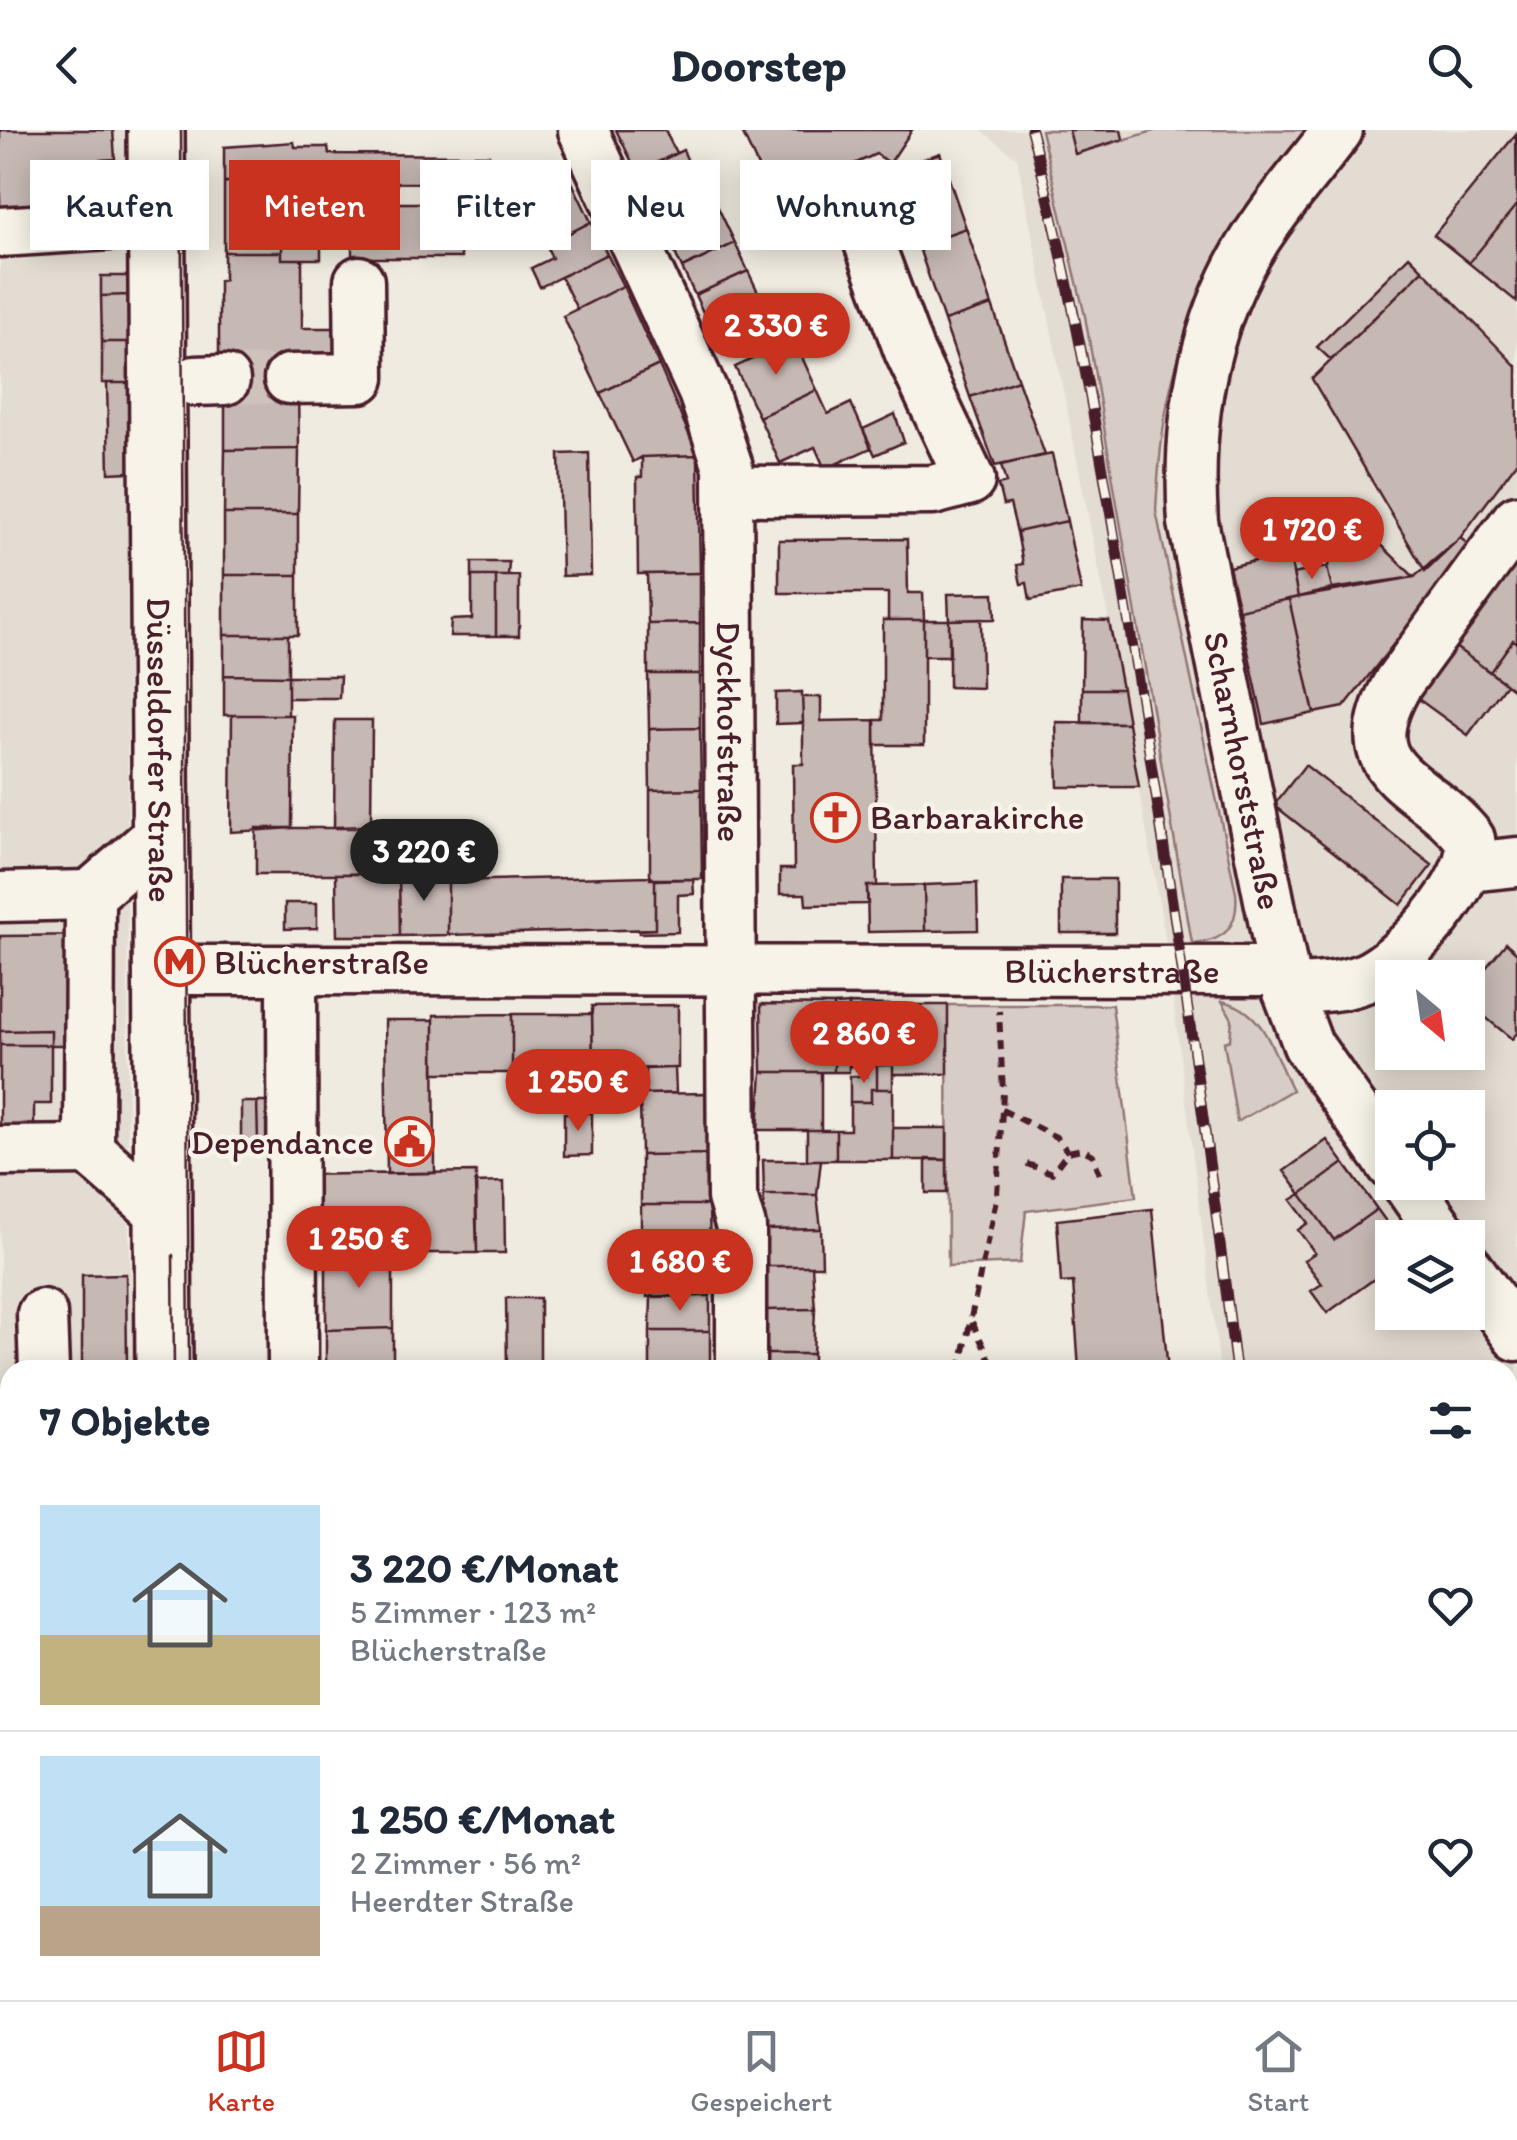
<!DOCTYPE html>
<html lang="de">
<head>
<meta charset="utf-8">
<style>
  body { margin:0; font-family:Itim,sans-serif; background:#f6f6f7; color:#1f2937; height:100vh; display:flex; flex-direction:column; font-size:38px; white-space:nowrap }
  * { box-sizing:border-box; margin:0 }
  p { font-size:32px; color:#747a83 }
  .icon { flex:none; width:55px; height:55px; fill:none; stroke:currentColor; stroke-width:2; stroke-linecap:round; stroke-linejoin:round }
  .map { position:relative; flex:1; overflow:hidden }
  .panel { position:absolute; left:0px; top:1230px; width:1518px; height:640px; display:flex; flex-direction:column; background:#fff; border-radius:30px 30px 0 0; box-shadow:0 5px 25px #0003 }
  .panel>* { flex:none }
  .top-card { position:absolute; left:30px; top:30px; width:1000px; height:90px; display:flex; gap:20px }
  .needle { width:65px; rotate:151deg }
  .fabs { position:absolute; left:1375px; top:830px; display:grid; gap:20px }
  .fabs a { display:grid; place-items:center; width:110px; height:110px; border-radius:0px; background:#fff; box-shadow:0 5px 25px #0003; font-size:50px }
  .price { position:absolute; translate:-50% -85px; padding:0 22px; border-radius:35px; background:#c8321e; color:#fff; font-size:32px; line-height:65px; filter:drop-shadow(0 2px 5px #0008) }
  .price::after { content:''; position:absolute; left:50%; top:60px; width:30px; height:22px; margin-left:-15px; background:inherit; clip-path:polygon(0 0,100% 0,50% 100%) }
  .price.selected { background:#222; color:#fff }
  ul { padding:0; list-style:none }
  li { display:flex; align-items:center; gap:30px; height:250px; padding:0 40px }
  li+li { border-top:2px solid #e0e1e3 }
  li span { display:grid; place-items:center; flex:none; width:280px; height:200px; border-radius:0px; color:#555 }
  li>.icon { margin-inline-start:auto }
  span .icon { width:120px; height:120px; fill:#fffc; stroke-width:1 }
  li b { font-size:42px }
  h2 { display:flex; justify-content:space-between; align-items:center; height:120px; padding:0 40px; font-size:42px }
  .pill { padding:0 35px; border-radius:0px; background:#fff; box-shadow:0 5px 25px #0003; font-size:35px; line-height:90px }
  .pill.selected { background:#c8321e; color:#fff }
  header { display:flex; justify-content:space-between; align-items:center; height:130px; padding:0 40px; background:#fff; font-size:45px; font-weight:700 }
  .menu { display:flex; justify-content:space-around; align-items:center; height:140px; border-top:2px solid #e0e1e3; background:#fff; font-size:28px; color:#747a83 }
  .menu a { display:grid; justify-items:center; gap:5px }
  .menu .selected { color:#c8321e }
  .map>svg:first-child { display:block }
</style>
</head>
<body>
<header><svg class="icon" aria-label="back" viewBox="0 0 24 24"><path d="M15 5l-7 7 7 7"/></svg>Doorstep<svg class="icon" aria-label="search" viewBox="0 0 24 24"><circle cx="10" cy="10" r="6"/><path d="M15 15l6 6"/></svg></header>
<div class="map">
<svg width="1517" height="1870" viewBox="0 0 1517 1870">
  <rect width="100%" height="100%" fill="#f0ebe0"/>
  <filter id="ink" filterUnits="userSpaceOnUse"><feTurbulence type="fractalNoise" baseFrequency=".01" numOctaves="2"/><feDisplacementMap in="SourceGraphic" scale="20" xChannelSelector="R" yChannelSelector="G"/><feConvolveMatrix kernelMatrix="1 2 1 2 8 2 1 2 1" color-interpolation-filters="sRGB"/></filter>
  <g filter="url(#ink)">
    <!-- built -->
    <path fill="#e3dcd2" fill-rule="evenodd" d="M0,0H135L136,31L127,33L128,1075L134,1240H10V1860H150V1870H0Z
      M981,0H1517V1870H1246V1860H1508V1240H1220L1165,806L1109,491L1017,28ZM1392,848H1468V922H1392ZM1392,978H1468V1052H1392ZM1392,1108H1468V1182H1392Z
      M768,1860H1032V1870H769Z"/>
    <!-- green -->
    <path fill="#d8cdc6" stroke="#917678" stroke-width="2.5" d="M1041,0H1069L1076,24L1157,0H1310C1271,64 1227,126 1193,192C1166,246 1159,322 1156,381L1236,763C1239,796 1225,812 1192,813L1085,186Z
      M1222,871C1266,880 1273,924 1292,960L1237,992L1224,912L1230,910L1232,889Z
      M947,875H1112L1136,1067L1026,1081L1020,1133L948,1136Z"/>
    <!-- building -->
    <path fill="#c6b8b3" stroke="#4a1f2b" stroke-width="2.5" d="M0,0H113L115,29L35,34L38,79L0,82Z
      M616,0H665L676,23L637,42Z
      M741,0H912L890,33L876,24L774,71Z
      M1069,0H1121L1123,9L1075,24Z
      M1516,4L1517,5V172L1434,105Z
      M1516,4L1517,74L1469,133L1434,105Z
      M294,12L295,17H328L329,24L489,25L491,53L224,52V17Z
      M683,20L690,36L644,57L637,42Z
      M940,23L966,98L918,115L892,40Z
      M690,36L704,67L659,89L644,57Z
      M569,46L591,92L546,115L522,70Z
      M282,51V122H224V52Z
      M368,52H397L396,67L368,66Z
      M282,66H321V129H282Z
      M704,67L707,72L714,69L735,113L682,138L659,89Z
      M492,69V114H461V70Z
      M385,73H461V128H352V98H385Z
      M385,75V98H321V76Z
      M591,92L607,124L540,157L531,138L552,128L546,115Z
      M966,98L992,175L944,191L918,115Z
      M735,113L748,141L695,165L682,138Z
      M224,122H282V129H302V198H346V233L289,264H225L219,236V151L224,150Z
      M607,124L623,156L577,179L561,147Z
      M1409,126L1423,140L1331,230L1317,217Z
      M1423,140L1517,237V332L1460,408L1425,441L1312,249Z
      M748,141L758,162L752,165L755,171L708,193L695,165Z
      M101,146H128V165L101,166Z
      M623,156L659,235L600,263L563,186Z
      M128,165V212H102L101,166Z
      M755,171L770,202L723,224L708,193Z
      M992,175L1018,250L970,267L944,191Z
      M794,210L817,260L759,287L735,237Z
      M102,212H128L129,253H102Z
      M659,235L698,325L642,327L633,332L600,263Z
      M1018,250L1045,325L995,336L970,267Z
      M107,253H129V342L109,343Z
      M817,260L828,284L851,273L871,318L825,339L815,317L780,333L759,287Z
      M225,264H298L299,319L225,320Z
      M895,284L904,312L875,325L863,299Z
      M299,319L298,384H224L225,320Z
      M589,323L591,445L562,446L559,324Z
      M1052,324L1067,391L1017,402L1010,374L1003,375L998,355L1006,353L1001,335Z
      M698,325L700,443L638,444L637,347H642V327Z
      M224,384H298V445H224Z
      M1067,391L1081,460L1030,470L1027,453L1021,454L1017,435L1023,434L1017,402Z
      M1358,392L1414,447L1332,459L1327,437Z
      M1460,408L1471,416L1344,577L1314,583L1289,469L1414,447Z
      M907,409L908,463H923L924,490H888V463H779V410Z
      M1289,423L1298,467L1239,480L1229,437Z
      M1517,424V513L1513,510L1490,542L1451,514Z
      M472,432H509L508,446H472Z
      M1327,437L1332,459L1298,467L1293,444Z
      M700,443V493L648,494L647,444Z
      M224,445H298V505H224Z
      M472,446H496V506H450L451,490L472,489Z
      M496,446H519V506H496Z
      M994,463L995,489L949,490L948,464Z
      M1289,469L1314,583L1264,594L1239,480Z
      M981,489L982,558L949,557V490Z
      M883,490H924V615H875V590H883Z
      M924,490H949L950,526H924Z
      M1083,490L1109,491L1122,559H1082Z
      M700,493V544H648V494Z
      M224,505H288V546L224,545Z
      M1513,510L1517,513V562L1490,542Z
      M1451,514L1506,554L1468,605L1414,566Z
      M648,544H700V598L649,599Z
      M224,545L288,546V585H224Z
      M288,546H340L339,568H288Z
      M1082,559H1122L1128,593H1082Z
      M802,562V567H821V591L875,590L877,756H867L868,774L806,775L805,764H780V739H794L793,634H803V593L776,594V563Z
      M802,562L803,593L776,594V563Z
      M232,585H293L292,698L231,702Z
      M335,590H372L371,696L334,697Z
      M1056,592L1128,593L1139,657H1058Z
      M700,598L701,659L650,660L649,599Z
      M1305,635L1432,735L1401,775L1274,675Z
      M701,659L702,749H650V660Z
      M256,698H358V744H256Z
      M399,743L400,806H337L336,744Z
      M399,743H448V805L400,806Z
      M650,746L655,750V799L448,805V751Z
      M693,749L694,764L678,765V802L639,803V800L655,799V750Z
      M1061,749H1115V803H1061Z
      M977,753L978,800L925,801L924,755Z
      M924,755L925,801L868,802L867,756Z
      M285,773H317V798L285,799Z
      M101,805L66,915H0V806Z
      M1506,813L1517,823V903L1512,909L1468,873V860Z
      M761,874L834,875V942H762Z
      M849,874V942H834V875Z
      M849,874L893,875V935L849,936Z
      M678,875V938L593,939L592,876Z
      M893,875H948V944H893Z
      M512,884V943H434V885Z
      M512,884H592L593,943H512Z
      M385,890H434L435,1043L387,1044Z
      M51,900V974H34V998H0V901Z
      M867,935H877V959H871V972H850V946H867Z
      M877,935H893V959H877Z
      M675,938L676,963L645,964V939Z
      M762,942H821V1000H758Z
      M871,959H893V1030H836V1000H850V972H871Z
      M709,963V1024L641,1025L640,964Z
      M241,972H257L258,1011H241Z
      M257,972H272V1011H258Z
      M564,983H592V1025L564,1026Z
      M893,998H947V1030H893Z
      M807,1000H836V1030H807Z
      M1327,1010L1398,1108H1392V1136L1327,1183L1311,1161L1322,1154L1304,1130L1315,1123L1298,1100L1308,1093L1291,1070L1301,1064L1284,1041Z
      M709,1024V1075H641V1025Z
      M926,1029L947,1030V1063H926Z
      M763,1030H821L817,1065H764Z
      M1344,1033L1377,1079L1334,1110L1301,1064Z
      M476,1042L477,1123H296L295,1045Z
      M504,1052L505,1123H477L475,1053Z
      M764,1065H817L821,1099L763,1100Z
      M641,1075H709L710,1121H641Z
      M1152,1079L1168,1240H1079L1073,1152L1061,1153L1057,1090Z
      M821,1099L822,1136H764L763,1100Z
      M647,1121H710V1166L647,1167Z
      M393,1122V1198L326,1200V1123Z
      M764,1136H812L815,1179L764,1180Z
      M126,1144L127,1233H82V1145Z
      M651,1166H710V1201H650Z
      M506,1168H540V1240H507Z
      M815,1179L813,1224H764V1180Z
      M393,1198V1240H326V1200Z
      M650,1201H710V1240H650Z
      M764,1224H813V1240H764Z
      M1508,1247L1517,1261V1317L1508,1324Z
      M10,1273V1474L0,1475V1274Z
      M0,1507L10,1509V1579L0,1582Z
      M0,1790H6L5,1870H0Z
      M63,1860L59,1870H20L15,1861Z
      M72,1860H123V1865L120,1870H75Z
      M259,1860H299L306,1863V1870H260Z
      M549,1860H587V1870H549Z
      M587,1860H639V1870H587Z
      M1342,1860H1398V1870H1342Z"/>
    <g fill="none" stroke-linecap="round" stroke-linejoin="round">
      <!-- minor-tunnel -->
      <path stroke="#cfc2bc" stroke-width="48" stroke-dasharray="48 24" stroke-linecap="butt" d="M225,250L289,249"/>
      <defs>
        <g id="minor">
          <path id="s1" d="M583,0L703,262L728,337L732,1067L741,1097V1240"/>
          <path id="s2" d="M1338,0C1315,31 1289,60 1267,92C1204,180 1186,287 1193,392L1287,859L1308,915L1392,1035"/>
          <path d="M0,102L156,92"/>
          <path d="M289,249L360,248L359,151"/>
          <path d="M195,251L225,250"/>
          <path d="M730,361L933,360L970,350L909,221L868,110"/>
          <path d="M160,704L90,765L89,1020L161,1083"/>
          <path d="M1469,737L1517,732"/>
          <path d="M0,767L90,765"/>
          <path id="s3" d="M160,840L1283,841"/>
          <path d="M292,841L293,1240"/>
          <path d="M1287,859C1315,858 1339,858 1365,848C1403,832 1478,751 1470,709C1423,649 1345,645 1398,553L1517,390"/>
          <path d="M0,1021L89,1020"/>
          <path d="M1406,1052L1445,1108"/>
          <path d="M1468,1138L1517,1206"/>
          <path d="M42,1184L44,1240"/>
          <path d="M0,1598L10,1594"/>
          <path d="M0,1766L10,1765"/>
          <path d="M683,1870L684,1860"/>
        </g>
        <g id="major">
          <path id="s4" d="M156,0L164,1240"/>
          <path d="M178,1860V1870"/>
        </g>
      </defs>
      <!-- minor casing -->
      <use href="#minor" stroke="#4a1f2b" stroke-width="55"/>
      <!-- major casing -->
      <use href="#major" stroke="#4a1f2b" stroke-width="62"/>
      <!-- path -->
      <path stroke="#4a1f2b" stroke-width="6" stroke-dasharray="10 8" stroke-linecap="butt" d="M1002,980L1056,1007L1068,1022
        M1027,1034L1052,1043L1068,1022L1082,1019L1093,1025L1100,1045
        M972,1192L995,1240
        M960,1240L997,1065L1003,963L999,881
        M740,1860L741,1870"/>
      <!-- minor -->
      <use href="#minor" stroke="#f7f3e8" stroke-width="48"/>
      <!-- major -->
      <use href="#major" stroke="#f7f3e8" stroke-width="55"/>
      <!-- tram -->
      <path stroke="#4a1f2b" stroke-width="2.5" d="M181,0L189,1240
        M173,1125L174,1240
        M190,1860L191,1870"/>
      <defs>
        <path id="rail" d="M1031,0C1076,169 1104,341 1132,513C1171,755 1206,997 1236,1240
          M1293,1860L1294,1870"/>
      </defs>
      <!-- rail casing -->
      <use href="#rail" stroke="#4a1f2b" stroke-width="11"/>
      <!-- rail -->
      <use href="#rail" stroke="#f7f3e8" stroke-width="8" stroke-dasharray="22" stroke-linecap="butt"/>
    </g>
  </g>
  <!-- icons -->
  <defs>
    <symbol id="church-ring" viewBox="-11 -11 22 22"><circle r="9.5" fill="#f7f3e8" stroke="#c8321e" stroke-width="1.5"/><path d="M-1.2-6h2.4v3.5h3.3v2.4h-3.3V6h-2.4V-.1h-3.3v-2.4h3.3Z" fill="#c8321e"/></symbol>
    <symbol id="metro-ring" viewBox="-11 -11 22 22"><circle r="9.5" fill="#f7f3e8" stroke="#c8321e" stroke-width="1.5"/><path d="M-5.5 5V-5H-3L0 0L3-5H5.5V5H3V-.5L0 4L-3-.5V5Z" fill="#c8321e"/></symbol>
    <symbol id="civic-ring" viewBox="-11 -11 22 22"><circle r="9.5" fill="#f7f3e8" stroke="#c8321e" stroke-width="1.5"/><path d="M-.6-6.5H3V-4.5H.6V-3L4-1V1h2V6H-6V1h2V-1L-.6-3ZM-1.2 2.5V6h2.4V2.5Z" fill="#c8321e"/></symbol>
  </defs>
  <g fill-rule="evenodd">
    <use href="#church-ring" x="808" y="660" width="55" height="55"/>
    <use href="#metro-ring" x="152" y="804" width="55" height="55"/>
    <use href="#civic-ring" x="382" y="984" width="55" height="55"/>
  </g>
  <g text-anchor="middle" stroke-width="9" stroke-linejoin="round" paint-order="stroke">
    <!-- street labels -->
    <g font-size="35" fill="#4a1f2b" stroke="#f7f3e8">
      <text dy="12" stroke="none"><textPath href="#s1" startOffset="632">Dyckhofstraße</textPath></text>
      <text dy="12" stroke="none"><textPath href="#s4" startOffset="620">Düsseldorfer Straße</textPath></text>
      <text dy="12" stroke="none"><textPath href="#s2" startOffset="685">Scharnhorststraße</textPath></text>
      <text dy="12" stroke="none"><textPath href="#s3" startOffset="952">Blücherstraße</textPath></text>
    </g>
    <!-- poi labels -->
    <g font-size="35" fill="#4a1f2b" stroke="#f7f3e8" text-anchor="start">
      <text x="870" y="699">Barbarakirche</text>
      <text x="214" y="844">Blücherstraße</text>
      <text x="374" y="1024" text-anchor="end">Dependance</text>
    </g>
  </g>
</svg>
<div class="fabs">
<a><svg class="needle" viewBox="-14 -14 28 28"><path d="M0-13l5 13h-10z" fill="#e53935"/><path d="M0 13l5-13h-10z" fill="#747a83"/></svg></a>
<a><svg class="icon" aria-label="locate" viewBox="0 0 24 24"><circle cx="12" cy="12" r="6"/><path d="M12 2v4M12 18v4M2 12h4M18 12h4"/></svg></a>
<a><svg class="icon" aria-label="layers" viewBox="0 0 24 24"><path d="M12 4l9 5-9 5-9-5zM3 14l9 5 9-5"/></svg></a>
</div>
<b class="price" style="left:776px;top:248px">2 330 €</b>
<b class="price" style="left:1312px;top:452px">1 720 €</b>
<b class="price selected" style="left:424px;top:774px">3 220 €</b>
<b class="price" style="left:864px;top:956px">2 860 €</b>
<b class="price" style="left:578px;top:1004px">1 250 €</b>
<b class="price" style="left:359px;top:1161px">1 250 €</b>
<b class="price" style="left:680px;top:1184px">1 680 €</b>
<div class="top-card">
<a class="pill">Kaufen</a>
<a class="pill selected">Mieten</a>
<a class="pill">Filter</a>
<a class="pill">Neu</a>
<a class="pill">Wohnung</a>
</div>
<section class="panel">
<h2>7 Objekte<svg class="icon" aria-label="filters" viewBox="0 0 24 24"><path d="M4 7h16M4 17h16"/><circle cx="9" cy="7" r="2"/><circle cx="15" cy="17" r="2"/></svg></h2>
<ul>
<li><span style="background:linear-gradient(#bfe0f5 65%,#c2b280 0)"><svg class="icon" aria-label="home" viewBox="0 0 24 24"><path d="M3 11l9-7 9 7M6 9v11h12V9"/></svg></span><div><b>3 220 €/Monat</b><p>5 Zimmer · 123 m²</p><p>Blücherstraße</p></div><svg class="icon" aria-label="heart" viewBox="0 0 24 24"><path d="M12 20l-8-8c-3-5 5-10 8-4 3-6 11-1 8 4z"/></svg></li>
<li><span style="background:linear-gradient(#bfe0f5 75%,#b9a48a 0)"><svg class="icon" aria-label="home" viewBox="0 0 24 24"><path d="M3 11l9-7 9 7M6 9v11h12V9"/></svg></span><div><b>1 250 €/Monat</b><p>2 Zimmer · 56 m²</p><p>Heerdter Straße</p></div><svg class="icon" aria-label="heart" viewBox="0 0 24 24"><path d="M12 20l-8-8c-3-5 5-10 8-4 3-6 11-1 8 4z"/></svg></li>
</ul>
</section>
</div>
<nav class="menu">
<a class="selected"><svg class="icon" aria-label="map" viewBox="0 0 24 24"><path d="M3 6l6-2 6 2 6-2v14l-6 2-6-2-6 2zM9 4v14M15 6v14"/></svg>Karte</a>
<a><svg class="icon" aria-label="saved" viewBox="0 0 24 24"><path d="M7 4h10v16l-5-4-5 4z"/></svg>Gespeichert</a>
<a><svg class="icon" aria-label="home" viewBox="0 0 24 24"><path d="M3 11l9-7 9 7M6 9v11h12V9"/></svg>Start</a>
</nav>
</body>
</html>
